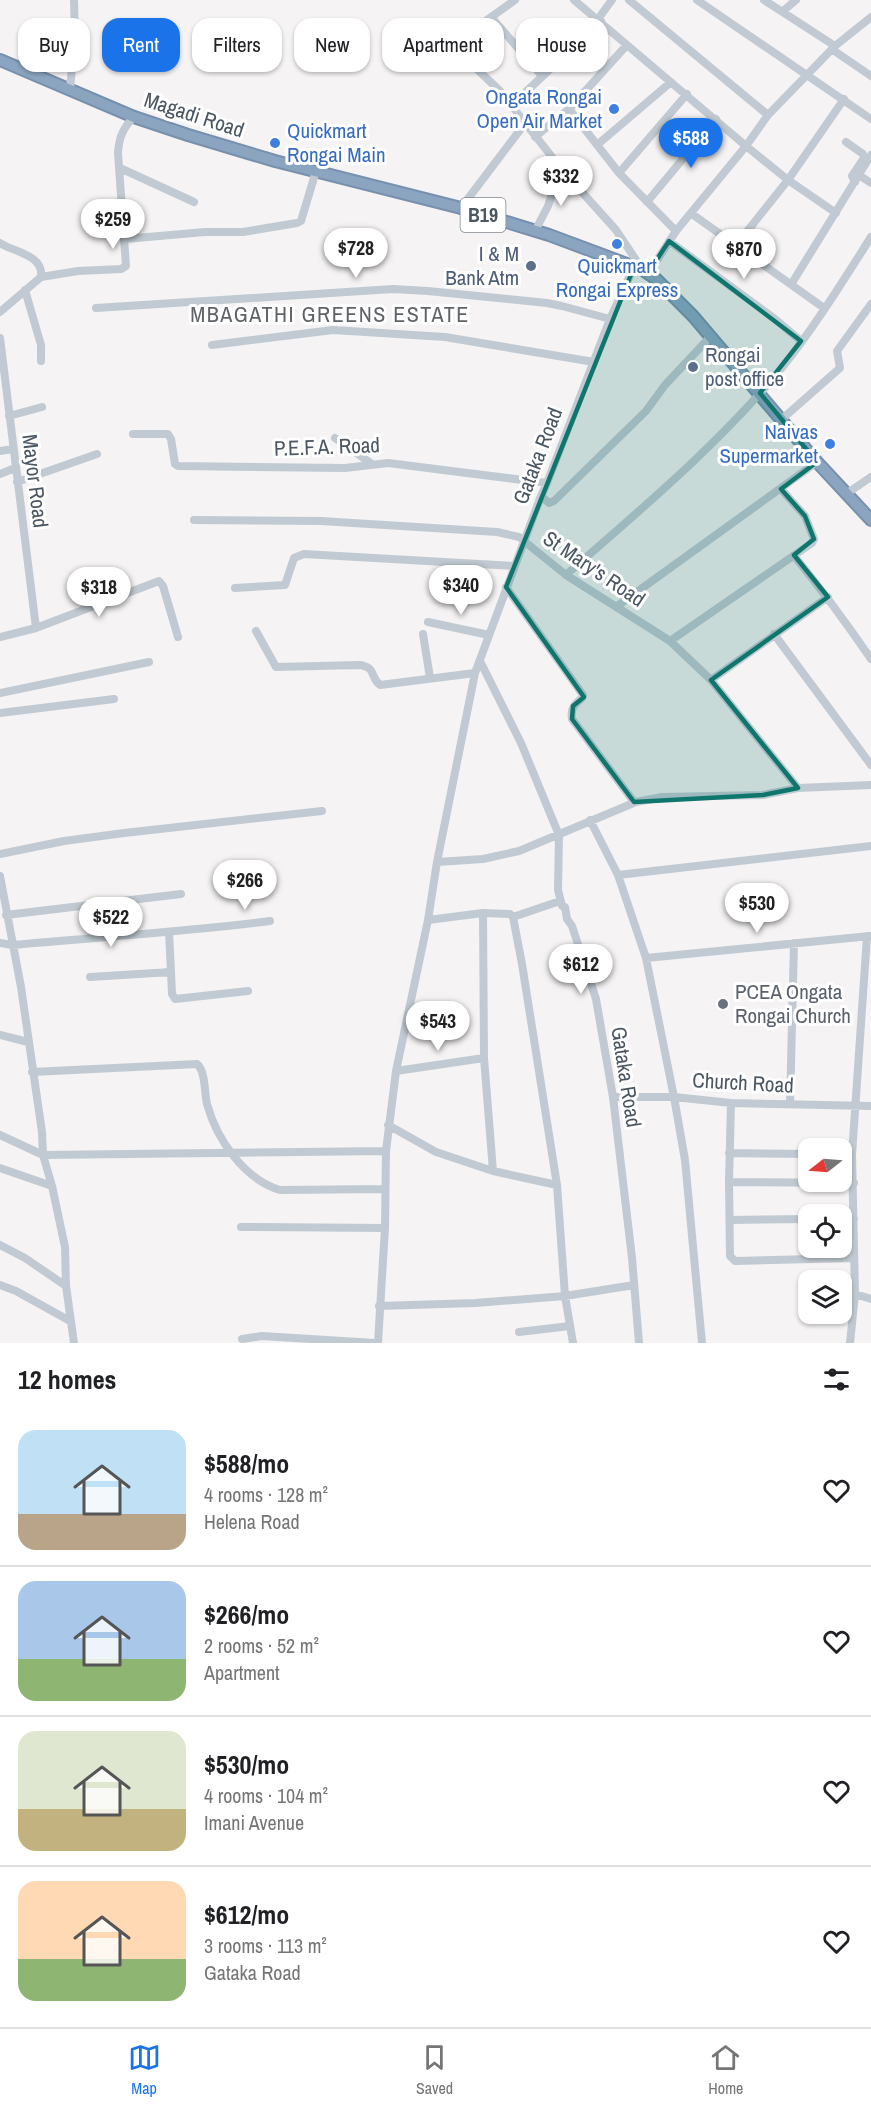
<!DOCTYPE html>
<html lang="en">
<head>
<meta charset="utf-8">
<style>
  body { margin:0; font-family:"Archivo Narrow",sans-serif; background:#f2f2f2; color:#202124; height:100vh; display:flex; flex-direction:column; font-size:22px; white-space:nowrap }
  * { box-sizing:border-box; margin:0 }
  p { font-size:20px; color:#757577 }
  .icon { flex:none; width:33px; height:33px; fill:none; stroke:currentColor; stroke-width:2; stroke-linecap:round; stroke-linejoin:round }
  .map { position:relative; height:1343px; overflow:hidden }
  .panel { display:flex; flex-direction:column; background:#fff; flex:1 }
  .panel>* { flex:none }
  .banner { position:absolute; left:18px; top:18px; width:836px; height:54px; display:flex; gap:12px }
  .needle { width:39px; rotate:253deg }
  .buttons { position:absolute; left:798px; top:1138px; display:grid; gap:12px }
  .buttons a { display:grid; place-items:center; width:54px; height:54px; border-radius:12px; background:#fff; box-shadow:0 2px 4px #0004; font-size:30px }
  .price { position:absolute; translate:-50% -51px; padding:0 14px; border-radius:21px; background:#fff; color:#222; font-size:20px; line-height:39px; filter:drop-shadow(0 2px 3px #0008) }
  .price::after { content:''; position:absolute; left:50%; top:36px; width:18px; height:14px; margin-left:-9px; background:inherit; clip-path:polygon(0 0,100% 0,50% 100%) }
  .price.on { background:#1a73e8; color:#fff }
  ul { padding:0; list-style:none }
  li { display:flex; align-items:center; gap:18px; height:150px; padding:0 18px }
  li+li { border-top:2px solid #e0e0e0 }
  li span { display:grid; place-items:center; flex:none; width:168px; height:120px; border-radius:18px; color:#555 }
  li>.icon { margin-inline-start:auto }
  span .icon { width:72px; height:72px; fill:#fffc; stroke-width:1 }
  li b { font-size:26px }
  h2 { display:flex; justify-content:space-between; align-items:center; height:72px; padding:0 18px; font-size:26px }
  .chip { padding:0 21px; border-radius:18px; background:#fff; box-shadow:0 2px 4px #0004; font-size:21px; line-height:54px }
  .chip.on { background:#1a73e8; color:#fff }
  .tabs { display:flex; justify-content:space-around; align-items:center; height:84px; border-top:2px solid #e0e0e0; background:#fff; font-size:16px; color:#757577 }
  .tabs a { display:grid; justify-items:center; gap:3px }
  .tabs .on { color:#1a73e8 }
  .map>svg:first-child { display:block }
</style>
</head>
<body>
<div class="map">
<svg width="871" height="1343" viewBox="0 0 871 1343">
  <rect width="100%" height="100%" fill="#f5f3f3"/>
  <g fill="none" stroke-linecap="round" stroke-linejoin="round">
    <defs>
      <path id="highway" d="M0,60L134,117L188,135L275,161L461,208L549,235L643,270L656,279L693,316L817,462L871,520"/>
    </defs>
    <!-- highway casing -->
    <use href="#highway" stroke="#7690ad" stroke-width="14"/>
    <!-- minor -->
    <path stroke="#c1cad2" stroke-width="8" d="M515,0L459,40L456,46L458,51L500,91L563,171L616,230L642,269
      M574,0L746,146L788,180L836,213
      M629,0L768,115
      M697,0L871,119
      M764,0L835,46
      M783,11L796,0
      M492,18L542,76
      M598,19L612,0
      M833,50L871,76
      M70,89L75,36L74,0
      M512,105L601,21
      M569,109L619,173L676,231
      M535,137L569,109L626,46
      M846,142L863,154L864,158L852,176L855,182
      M597,145L671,82
      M120,168L194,202
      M619,173L687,94
      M860,176L871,183
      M647,202L716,119
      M461,208L526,122
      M692,214L824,308
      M535,231L548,206L558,176L563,171
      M125,239L205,232H243L297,223L301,221L316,171
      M669,241L775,319L801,341
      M0,243C14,252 44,255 41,277
      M737,244L788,180L844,99
      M648,274L676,231L746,146L768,115L835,46L871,17
      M792,283L871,155
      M25,290L41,345V361
      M96,308L393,289L428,291L547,303L562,306L610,319
      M0,312L41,277L78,271L121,269L126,266L118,153C119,137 123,128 134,117
      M0,338L36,628
      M212,345L333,330L445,337L594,362
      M9,416L42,407
      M782,419L840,368L837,351L871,304
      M133,434H168L171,439L175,464L178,466L345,468L388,463L547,483
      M335,438L372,464
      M0,451L13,449
      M0,474L15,468
      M17,482L97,454
      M846,494L871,477
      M541,496L549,503L554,501L646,411L665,385L711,336
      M194,520L321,521L497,532L519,537L566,575L670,641L711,680L798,788
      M793,556L795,557C822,590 847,624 871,659
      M566,575C640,510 717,446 781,369C814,328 843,281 871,237
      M506,587L583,695L582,698C575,704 570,708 572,719L634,802
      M235,588L285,585L294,558L304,554L514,566
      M616,607L817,462
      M428,622L489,635
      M256,631L276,667L360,665C377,668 369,676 380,685L475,673
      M423,634L430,678
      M774,634L871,765
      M0,637L36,628L159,581L163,586L178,637
      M670,641L812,543L814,539L805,516L781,489
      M480,661L521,743L559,835L558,890L562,906L565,907L567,919L572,926L596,999L613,1097L632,1258L639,1343
      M711,680L828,597
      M0,693L149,662
      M0,713L114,699
      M590,820L618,875L646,958L674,1097L685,1160L702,1343
      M0,854L64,841L124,833L322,811
      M437,862L483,859L519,851L636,802L662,797L763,795L798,788L871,785
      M618,875L871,846
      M0,876L21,987L42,1132L43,1155L52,1186L65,1247L66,1286L74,1343
      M483,913L484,1058L493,1171
      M6,915L181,894
      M513,917L560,901
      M428,920L483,913L510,914L513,917L522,964L557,1185L565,1296L573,1343
      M0,943L12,945C98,937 184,932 270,921
      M646,958L870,936
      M171,972L172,994L175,999L248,991
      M90,977L171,972L169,932
      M0,1035L28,1042
      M396,1071L484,1058
      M32,1072L197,1064C206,1072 204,1092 207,1104C217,1140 244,1179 280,1190L385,1189
      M613,1097H674L731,1103L871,1106
      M731,1103L729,1182L854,1183
      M790,1104L794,943
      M388,1125L436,1152L493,1171L557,1185
      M0,1135L43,1155L386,1151
      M729,1153L808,1154
      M842,1155H852
      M0,1168L52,1186
      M729,1182L730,1256L735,1261L854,1258
      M842,1219H854
      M730,1220L808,1219
      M241,1227L385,1228
      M0,1245L25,1258L66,1286
      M0,1285L16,1291L70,1321
      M855,1294L871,1299
      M379,1306L475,1303L565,1296L634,1285
      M519,1332L570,1326
      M242,1339L262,1336L375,1343
      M378,1343L385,1228L386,1151L396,1071L428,920L437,862L475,673L541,496L547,483L610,319L634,267
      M850,1343L855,1294L852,1155L867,936"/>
    <!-- highway -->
    <use href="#highway" stroke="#8ba5c1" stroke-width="10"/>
  </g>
  <!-- marked area -->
  <path fill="#0f766e" fill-opacity="0.2" stroke="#0f766e" stroke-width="4.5" stroke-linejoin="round" d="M669,241L801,341L760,393L817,462L781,489L805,516L814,539L794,555L828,597L711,680L798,788L763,795L634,802L572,719L573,706L584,697L506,587L634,267L648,273Z"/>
  <!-- markers -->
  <g fill="#3f7fe0" stroke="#fff" stroke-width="2">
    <circle cx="614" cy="109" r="6"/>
    <circle cx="275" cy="143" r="6"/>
    <circle cx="617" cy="244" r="6"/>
    <circle cx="830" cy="444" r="6"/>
  </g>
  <g fill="#5c6f8a" stroke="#fff" stroke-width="2">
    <circle cx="531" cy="266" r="6"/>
    <circle cx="693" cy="367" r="6"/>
  </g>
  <circle fill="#6b7280" stroke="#fff" stroke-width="2" cx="723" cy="1004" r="6"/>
  <g text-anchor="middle" stroke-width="6" stroke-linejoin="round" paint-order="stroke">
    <!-- shield labels -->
    <rect fill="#fff" stroke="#808990" stroke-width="1.5" x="460.5" y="198" width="45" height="34" rx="4.5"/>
    <g font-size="20" font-weight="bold" fill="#4a5661">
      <text x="483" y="222">B19</text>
    </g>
    <!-- shop labels -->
    <g font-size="21" fill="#366cbe" stroke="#fff" text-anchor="end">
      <text x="602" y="104">Ongata Rongai<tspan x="602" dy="24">Open Air Market</tspan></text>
      <text x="287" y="138" text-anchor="start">Quickmart<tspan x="287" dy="24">Rongai Main</tspan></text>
      <text x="617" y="273" text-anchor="middle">Quickmart<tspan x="617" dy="24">Rongai Express</tspan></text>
      <text x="818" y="439">Naivas<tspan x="818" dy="24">Supermarket</tspan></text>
    </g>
    <!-- street labels -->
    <g font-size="21" fill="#4a5661" stroke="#fff">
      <text transform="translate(194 115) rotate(18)" y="7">Magadi Road</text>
      <text transform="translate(327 447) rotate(-2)" y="7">P.E.F.A. Road</text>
      <text transform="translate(538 456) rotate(-69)" y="7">Gataka Road</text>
      <text transform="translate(35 481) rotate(83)" y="7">Mayor Road</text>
      <text transform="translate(594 569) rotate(34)" y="7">St Mary's Road</text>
      <text transform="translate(626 1077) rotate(81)" y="7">Gataka Road</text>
      <text transform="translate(743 1083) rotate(3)" y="7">Church Road</text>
    </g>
    <!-- service labels -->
    <g font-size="21" fill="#4e5e75" stroke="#fff" text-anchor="end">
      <text x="519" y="261">I &amp; M<tspan x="519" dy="24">Bank Atm</tspan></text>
      <text x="705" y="362" text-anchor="start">Rongai<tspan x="705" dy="24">post office</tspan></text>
    </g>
    <!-- worship labels -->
    <g font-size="21" fill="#5b616d" stroke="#fff" text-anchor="start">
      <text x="735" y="999">PCEA Ongata<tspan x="735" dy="24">Rongai Church</tspan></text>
    </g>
    <!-- neighbourhood labels -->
    <g font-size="22" letter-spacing="1.5" fill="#5f6368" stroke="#fff">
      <text x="330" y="322">MBAGATHI GREENS ESTATE</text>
    </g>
  </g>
</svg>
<div class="buttons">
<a><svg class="needle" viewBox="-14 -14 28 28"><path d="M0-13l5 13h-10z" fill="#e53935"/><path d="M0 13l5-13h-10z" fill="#757577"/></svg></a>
<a><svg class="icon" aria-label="locate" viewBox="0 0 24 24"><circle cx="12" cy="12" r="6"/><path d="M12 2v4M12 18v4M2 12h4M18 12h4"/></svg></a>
<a><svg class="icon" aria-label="layers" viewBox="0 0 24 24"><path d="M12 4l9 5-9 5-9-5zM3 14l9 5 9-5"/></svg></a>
</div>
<b class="price on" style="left:691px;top:169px">$588</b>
<b class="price" style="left:561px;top:207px">$332</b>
<b class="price" style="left:113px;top:250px">$259</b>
<b class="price" style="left:356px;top:279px">$728</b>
<b class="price" style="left:744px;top:280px">$870</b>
<b class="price" style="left:461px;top:616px">$340</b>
<b class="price" style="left:99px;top:618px">$318</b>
<b class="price" style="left:245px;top:911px">$266</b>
<b class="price" style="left:757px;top:934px">$530</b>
<b class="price" style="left:111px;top:948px">$522</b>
<b class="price" style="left:581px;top:995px">$612</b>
<b class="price" style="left:438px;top:1052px">$543</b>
<div class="banner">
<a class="chip">Buy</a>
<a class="chip on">Rent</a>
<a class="chip">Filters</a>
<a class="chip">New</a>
<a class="chip">Apartment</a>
<a class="chip">House</a>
</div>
</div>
<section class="panel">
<h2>12 homes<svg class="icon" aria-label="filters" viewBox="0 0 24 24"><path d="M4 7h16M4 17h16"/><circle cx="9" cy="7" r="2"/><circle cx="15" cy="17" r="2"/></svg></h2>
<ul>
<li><span style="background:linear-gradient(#bfe0f5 70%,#b9a48a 0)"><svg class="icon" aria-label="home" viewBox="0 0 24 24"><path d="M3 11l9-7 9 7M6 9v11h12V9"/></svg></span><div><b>$588/mo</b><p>4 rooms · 128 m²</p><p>Helena Road</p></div><svg class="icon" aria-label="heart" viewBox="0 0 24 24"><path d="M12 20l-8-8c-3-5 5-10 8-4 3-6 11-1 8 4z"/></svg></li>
<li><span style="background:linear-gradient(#a9c7e8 65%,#8fb573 0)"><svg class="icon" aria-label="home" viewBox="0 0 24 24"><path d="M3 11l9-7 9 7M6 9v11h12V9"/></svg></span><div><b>$266/mo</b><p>2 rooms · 52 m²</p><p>Apartment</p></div><svg class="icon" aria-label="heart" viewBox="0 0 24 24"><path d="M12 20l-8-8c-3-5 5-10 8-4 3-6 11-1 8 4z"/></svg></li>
<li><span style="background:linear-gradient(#dfe7d0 65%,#c2b280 0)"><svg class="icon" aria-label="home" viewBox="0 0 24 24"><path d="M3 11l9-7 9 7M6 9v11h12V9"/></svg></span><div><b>$530/mo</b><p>4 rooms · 104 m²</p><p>Imani Avenue</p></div><svg class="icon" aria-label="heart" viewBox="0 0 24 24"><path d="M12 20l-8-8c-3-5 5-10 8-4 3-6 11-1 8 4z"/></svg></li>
<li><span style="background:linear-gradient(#ffd9b3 65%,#8fb573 0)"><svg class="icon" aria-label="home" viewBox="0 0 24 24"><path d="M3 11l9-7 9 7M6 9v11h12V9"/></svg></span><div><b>$612/mo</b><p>3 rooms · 113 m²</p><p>Gataka Road</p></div><svg class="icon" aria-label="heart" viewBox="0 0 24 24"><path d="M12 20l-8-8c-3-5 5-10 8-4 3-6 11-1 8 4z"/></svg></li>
</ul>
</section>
<nav class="tabs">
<a class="on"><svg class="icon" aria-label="map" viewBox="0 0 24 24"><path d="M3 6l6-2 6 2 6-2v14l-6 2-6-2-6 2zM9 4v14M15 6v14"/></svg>Map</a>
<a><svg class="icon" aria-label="saved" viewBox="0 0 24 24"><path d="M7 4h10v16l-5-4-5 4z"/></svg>Saved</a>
<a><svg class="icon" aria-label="home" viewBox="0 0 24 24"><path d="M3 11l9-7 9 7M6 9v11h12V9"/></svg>Home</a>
</nav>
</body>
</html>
